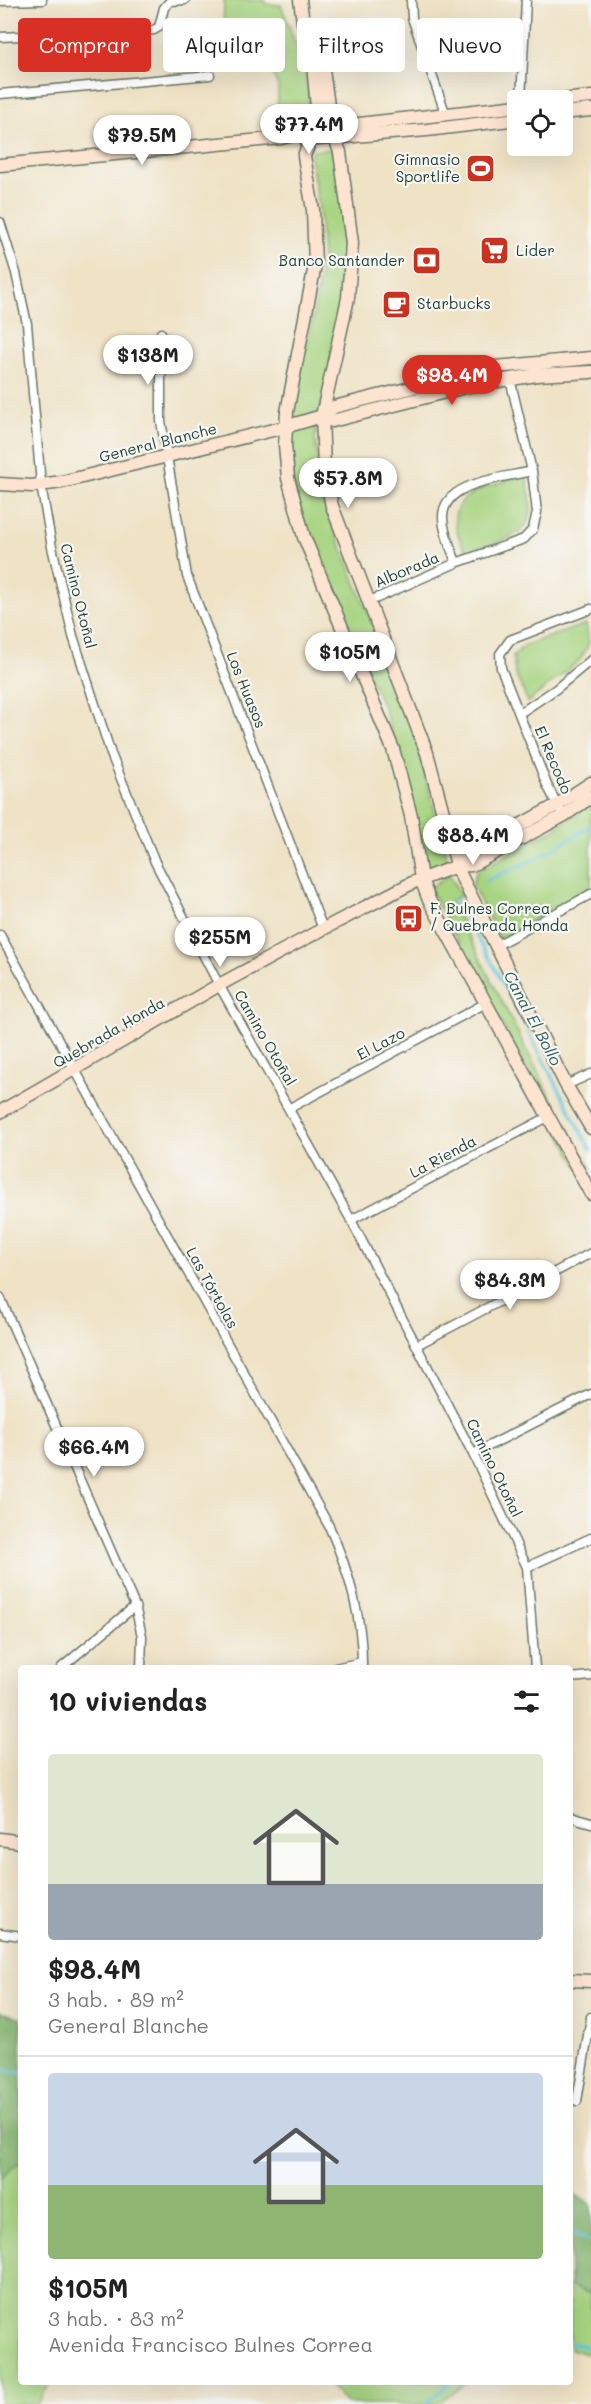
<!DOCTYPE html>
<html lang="es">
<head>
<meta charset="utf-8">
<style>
  body { margin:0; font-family:Mali,sans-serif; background:#f2f2f2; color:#222; height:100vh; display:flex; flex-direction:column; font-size:22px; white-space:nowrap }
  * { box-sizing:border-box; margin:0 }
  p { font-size:20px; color:#767676 }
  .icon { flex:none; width:33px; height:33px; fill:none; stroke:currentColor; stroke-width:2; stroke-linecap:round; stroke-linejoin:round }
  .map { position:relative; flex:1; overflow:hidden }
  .panel { position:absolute; left:18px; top:1665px; width:555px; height:720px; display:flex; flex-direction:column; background:#fff; border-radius:6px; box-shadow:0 6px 24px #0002 }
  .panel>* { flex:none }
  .top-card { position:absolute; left:18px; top:18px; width:555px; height:54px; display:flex; gap:12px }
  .controls { position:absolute; left:507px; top:90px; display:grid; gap:12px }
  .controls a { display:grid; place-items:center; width:66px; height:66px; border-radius:6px; background:#fff; box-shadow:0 6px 24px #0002; font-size:30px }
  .price { position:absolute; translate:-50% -51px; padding:0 14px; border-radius:21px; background:#fff; color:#222; font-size:20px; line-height:39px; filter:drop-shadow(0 2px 3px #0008) }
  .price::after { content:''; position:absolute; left:50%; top:36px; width:18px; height:14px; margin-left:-9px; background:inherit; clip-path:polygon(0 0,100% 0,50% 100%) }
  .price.active { background:#d93025; color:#fff }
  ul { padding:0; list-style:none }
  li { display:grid; align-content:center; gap:12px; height:318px; padding:0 30px }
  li+li { border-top:2px solid #e0e0e0 }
  li span { display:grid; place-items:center; height:186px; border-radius:6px; color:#555 }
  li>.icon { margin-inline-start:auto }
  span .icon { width:108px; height:108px; fill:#fffc; stroke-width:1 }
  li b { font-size:26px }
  h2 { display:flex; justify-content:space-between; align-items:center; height:72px; padding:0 30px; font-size:26px }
  .pill { padding:0 21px; border-radius:6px; background:#fff; box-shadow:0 6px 24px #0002; font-size:21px; line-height:54px }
  .pill.active { background:#d93025; color:#fff }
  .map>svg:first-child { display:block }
</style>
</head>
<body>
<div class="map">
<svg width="591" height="2404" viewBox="0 0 591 2404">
  <rect width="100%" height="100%" fill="#f6f6f2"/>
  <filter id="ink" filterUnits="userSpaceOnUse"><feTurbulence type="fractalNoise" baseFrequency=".0167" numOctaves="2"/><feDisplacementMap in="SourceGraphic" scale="12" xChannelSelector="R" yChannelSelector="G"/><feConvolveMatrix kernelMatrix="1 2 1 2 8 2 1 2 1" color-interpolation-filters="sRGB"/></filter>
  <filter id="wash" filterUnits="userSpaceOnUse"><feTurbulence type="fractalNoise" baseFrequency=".008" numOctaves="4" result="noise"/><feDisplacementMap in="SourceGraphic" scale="24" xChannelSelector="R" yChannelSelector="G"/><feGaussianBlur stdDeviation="1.35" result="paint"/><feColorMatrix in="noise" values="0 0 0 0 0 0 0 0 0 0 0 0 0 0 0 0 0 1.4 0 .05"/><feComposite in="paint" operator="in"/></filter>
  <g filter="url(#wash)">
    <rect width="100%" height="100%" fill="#efe2c5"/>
    <!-- green -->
    <path fill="#a7d481" stroke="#63885a" stroke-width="1.5" d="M224,0H264L266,4L281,5L304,66L311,114L277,120L278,86L254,34L249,32L223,33Z
      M329,149L334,154L340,181L347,253L345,286L315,439L324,503L413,727L448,862L424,871L403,767L383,706L333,598L300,514L290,467L291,430L299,376L313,318L322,260L319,207L310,156L313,151Z
      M526,475C528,485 531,497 531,507C533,538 489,544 467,552C431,495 483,488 526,475Z
      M586,624L589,643L580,660L528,702L515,673L513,656L525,645Z
      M591,804V887L500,939L472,885L477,871L553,830Z
      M449,874L461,896L451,901L547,1090L591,1168V1191L430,889Z
      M0,2084L21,2089V2382H51L37,2404H0Z
      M570,2261L591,2281V2355L570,2349Z
      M327,2382H468L436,2404H346Z"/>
    <!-- forest -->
    <path fill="#85b66f" stroke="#527a52" stroke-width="1.5" d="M0,2012L21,2018V2161L0,2178Z
      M570,2192L591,2204V2294L570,2286Z"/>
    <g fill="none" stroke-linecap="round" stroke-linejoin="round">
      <!-- stream -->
      <path stroke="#62c7e0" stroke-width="3" d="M486,881L541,856L591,826
        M454,898L492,963L591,1150
        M0,2069L21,2073
        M570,2233L591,2242
        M570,2344H579L591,2349
        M425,2404L451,2382"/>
    </g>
  </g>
  <g filter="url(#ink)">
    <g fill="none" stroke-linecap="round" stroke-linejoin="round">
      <defs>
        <path id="street" d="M411,0L412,18L446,115
          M0,1L42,0
          M0,37L154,30L159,27L164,8L170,1L185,0
          M0,94L210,75
          M521,100L526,0
          M0,222L16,273L27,324L41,485L52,547L73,636L111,754L155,862L219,985L351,1220L473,1454L527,1567L535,1668
          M161,333V421L187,576L323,929
          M456,563C452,549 443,533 443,518C442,481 505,478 532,471
          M368,602L456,563L524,539L533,529L537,512L532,471L510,379
          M520,713L556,689L591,660
          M563,816L547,785L501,668L500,654L510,640L591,609
          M0,935L329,1526C349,1571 363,1619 362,1668
          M495,946L591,894
          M566,1085L591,1074
          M290,1108L486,1003
          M351,1220L548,1117
          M0,1297L135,1606L142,1636L141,1668
          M417,1345L591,1253
          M473,1454L591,1394
          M527,1567L591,1538
          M61,1668L135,1606
          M335,1668L362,1662
          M570,1678L591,1676
          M570,1817L591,1823
          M0,1933L21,1936
          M577,2101L591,2017"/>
        <path id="secondary" d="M300,0L303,22L323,70L331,127L340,152L352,243L348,298L322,416L324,468L332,506L427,753L459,872L566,1085L591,1128
          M311,42L318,119L304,156L313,210L315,265L287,412L285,445L288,478L304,537L393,749L411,816L421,879L429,900L591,1194
          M562,100L591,97
          M562,113L591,110
          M306,140L427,130L518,119
          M0,165L281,138L315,129L518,106
          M322,416L332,421L473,385L537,375L591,372
          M0,484L32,486L62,482L285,427L322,416L334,407L495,367L591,358
          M457,866L469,853L557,805L591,783
          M0,1112L219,985L323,929L414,882L457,866L472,865L563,816L591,797
          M0,1839L21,1842
          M570,1980L591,1981"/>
      </defs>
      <!-- street casing -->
      <use href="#street" stroke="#687767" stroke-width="11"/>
      <!-- secondary casing -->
      <use href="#secondary" stroke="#687767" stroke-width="15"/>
      <!-- street -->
      <use href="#street" stroke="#fff" stroke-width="8"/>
      <!-- secondary -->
      <use href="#secondary" stroke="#fde4d1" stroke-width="12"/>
    </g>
  </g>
  <!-- icons -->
  <defs>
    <symbol id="stadium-square" viewBox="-11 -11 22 22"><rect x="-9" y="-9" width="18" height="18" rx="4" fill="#c8321e" stroke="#f6f6f2"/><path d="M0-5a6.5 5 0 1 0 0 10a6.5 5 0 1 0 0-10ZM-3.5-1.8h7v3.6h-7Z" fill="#fff"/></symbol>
    <symbol id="supermarket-square" viewBox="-11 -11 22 22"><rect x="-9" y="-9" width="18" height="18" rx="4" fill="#c8321e" stroke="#f6f6f2"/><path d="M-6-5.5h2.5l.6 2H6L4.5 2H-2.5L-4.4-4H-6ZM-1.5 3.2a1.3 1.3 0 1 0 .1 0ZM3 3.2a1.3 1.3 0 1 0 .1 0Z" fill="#fff"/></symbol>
    <symbol id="bank-square" viewBox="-11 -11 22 22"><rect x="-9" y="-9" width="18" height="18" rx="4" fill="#c8321e" stroke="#f6f6f2"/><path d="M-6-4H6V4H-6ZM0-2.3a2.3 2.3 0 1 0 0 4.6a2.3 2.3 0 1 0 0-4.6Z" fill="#fff"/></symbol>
    <symbol id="cafe-square" viewBox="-11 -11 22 22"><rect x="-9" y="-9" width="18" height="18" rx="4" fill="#c8321e" stroke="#f6f6f2"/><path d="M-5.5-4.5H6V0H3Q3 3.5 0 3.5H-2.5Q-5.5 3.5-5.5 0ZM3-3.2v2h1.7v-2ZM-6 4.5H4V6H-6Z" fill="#fff"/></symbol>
    <symbol id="bus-square" viewBox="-11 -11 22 22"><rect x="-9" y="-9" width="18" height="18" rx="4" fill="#c8321e" stroke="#f6f6f2"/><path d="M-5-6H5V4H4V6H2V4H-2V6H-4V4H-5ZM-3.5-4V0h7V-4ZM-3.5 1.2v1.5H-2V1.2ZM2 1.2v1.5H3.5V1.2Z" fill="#fff"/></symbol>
  </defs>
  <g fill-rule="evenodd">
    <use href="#stadium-square" x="464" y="152" width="33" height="33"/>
    <use href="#supermarket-square" x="478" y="234" width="33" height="33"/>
    <use href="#bank-square" x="410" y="244" width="33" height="33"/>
    <use href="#cafe-square" x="380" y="288" width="33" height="33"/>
    <use href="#bus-square" x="392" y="902" width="33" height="33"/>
  </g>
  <g text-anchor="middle" stroke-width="4.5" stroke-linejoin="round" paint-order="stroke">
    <!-- poi labels -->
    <g font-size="15" fill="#1f3d34" stroke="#f6f6f2" text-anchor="start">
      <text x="460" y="165" text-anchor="end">Gimnasio<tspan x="460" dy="17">Sportlife</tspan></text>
      <text x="516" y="256">Lider</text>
      <text x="405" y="266" text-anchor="end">Banco Santander</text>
      <text x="417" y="309">Starbucks</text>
      <text x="430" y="914">F. Bulnes Correa<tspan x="430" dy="17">/ Quebrada Honda</tspan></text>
    </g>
    <!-- street labels -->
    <g font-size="15" fill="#1f3d34" stroke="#f6f6f2">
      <text transform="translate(158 443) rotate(-14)" y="5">General Blanche</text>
      <text transform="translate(407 570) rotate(-23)" y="5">Alborada</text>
      <text transform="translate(78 596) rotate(76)" y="5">Camino Otoñal</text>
      <text transform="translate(246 690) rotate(68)" y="5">Los Huasos</text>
      <text transform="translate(553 760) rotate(67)" y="5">El Recodo</text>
      <text transform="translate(109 1033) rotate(-30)" y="5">Quebrada Honda</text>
      <text transform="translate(265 1038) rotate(60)" y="5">Camino Otoñal</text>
      <text transform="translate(381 1044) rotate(-28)" y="5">El Lazo</text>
      <text transform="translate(443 1157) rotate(-28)" y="5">La Rienda</text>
      <text transform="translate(212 1288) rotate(61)" y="5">Las Tórtolas</text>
      <text transform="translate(494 1468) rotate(64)" y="5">Camino Otoñal</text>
    </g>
    <!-- water labels -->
    <g font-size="16" font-style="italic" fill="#30605f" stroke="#f6f6f2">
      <text transform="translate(533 1018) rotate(62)" y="6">Canal El Bollo</text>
    </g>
  </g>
</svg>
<div class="controls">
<a><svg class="icon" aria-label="locate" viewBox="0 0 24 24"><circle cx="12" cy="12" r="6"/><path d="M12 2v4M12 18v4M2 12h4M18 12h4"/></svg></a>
</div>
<b class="price" style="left:309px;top:155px">$77.4M</b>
<b class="price" style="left:142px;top:166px">$79.5M</b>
<b class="price" style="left:148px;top:386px">$138M</b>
<b class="price active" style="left:452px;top:406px">$98.4M</b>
<b class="price" style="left:348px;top:509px">$57.8M</b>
<b class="price" style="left:350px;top:683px">$105M</b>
<b class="price" style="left:473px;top:866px">$88.4M</b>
<b class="price" style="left:220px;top:968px">$255M</b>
<b class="price" style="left:510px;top:1311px">$84.3M</b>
<b class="price" style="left:94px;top:1478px">$66.4M</b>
<div class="top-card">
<a class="pill active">Comprar</a>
<a class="pill">Alquilar</a>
<a class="pill">Filtros</a>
<a class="pill">Nuevo</a>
</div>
<section class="panel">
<h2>10 viviendas<svg class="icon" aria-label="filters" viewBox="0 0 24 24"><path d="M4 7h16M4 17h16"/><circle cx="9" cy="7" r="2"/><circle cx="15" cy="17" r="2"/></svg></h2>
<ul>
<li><span style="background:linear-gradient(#dfe7d0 70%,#9aa5b1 0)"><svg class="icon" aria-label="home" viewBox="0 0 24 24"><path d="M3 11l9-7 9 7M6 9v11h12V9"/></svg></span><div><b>$98.4M</b><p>3 hab. · 89 m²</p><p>General Blanche</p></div></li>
<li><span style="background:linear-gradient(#c9d6e8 60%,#8fb573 0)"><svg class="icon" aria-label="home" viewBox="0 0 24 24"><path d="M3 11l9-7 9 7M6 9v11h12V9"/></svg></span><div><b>$105M</b><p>3 hab. · 83 m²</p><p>Avenida Francisco Bulnes Correa</p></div></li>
</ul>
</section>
</div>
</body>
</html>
